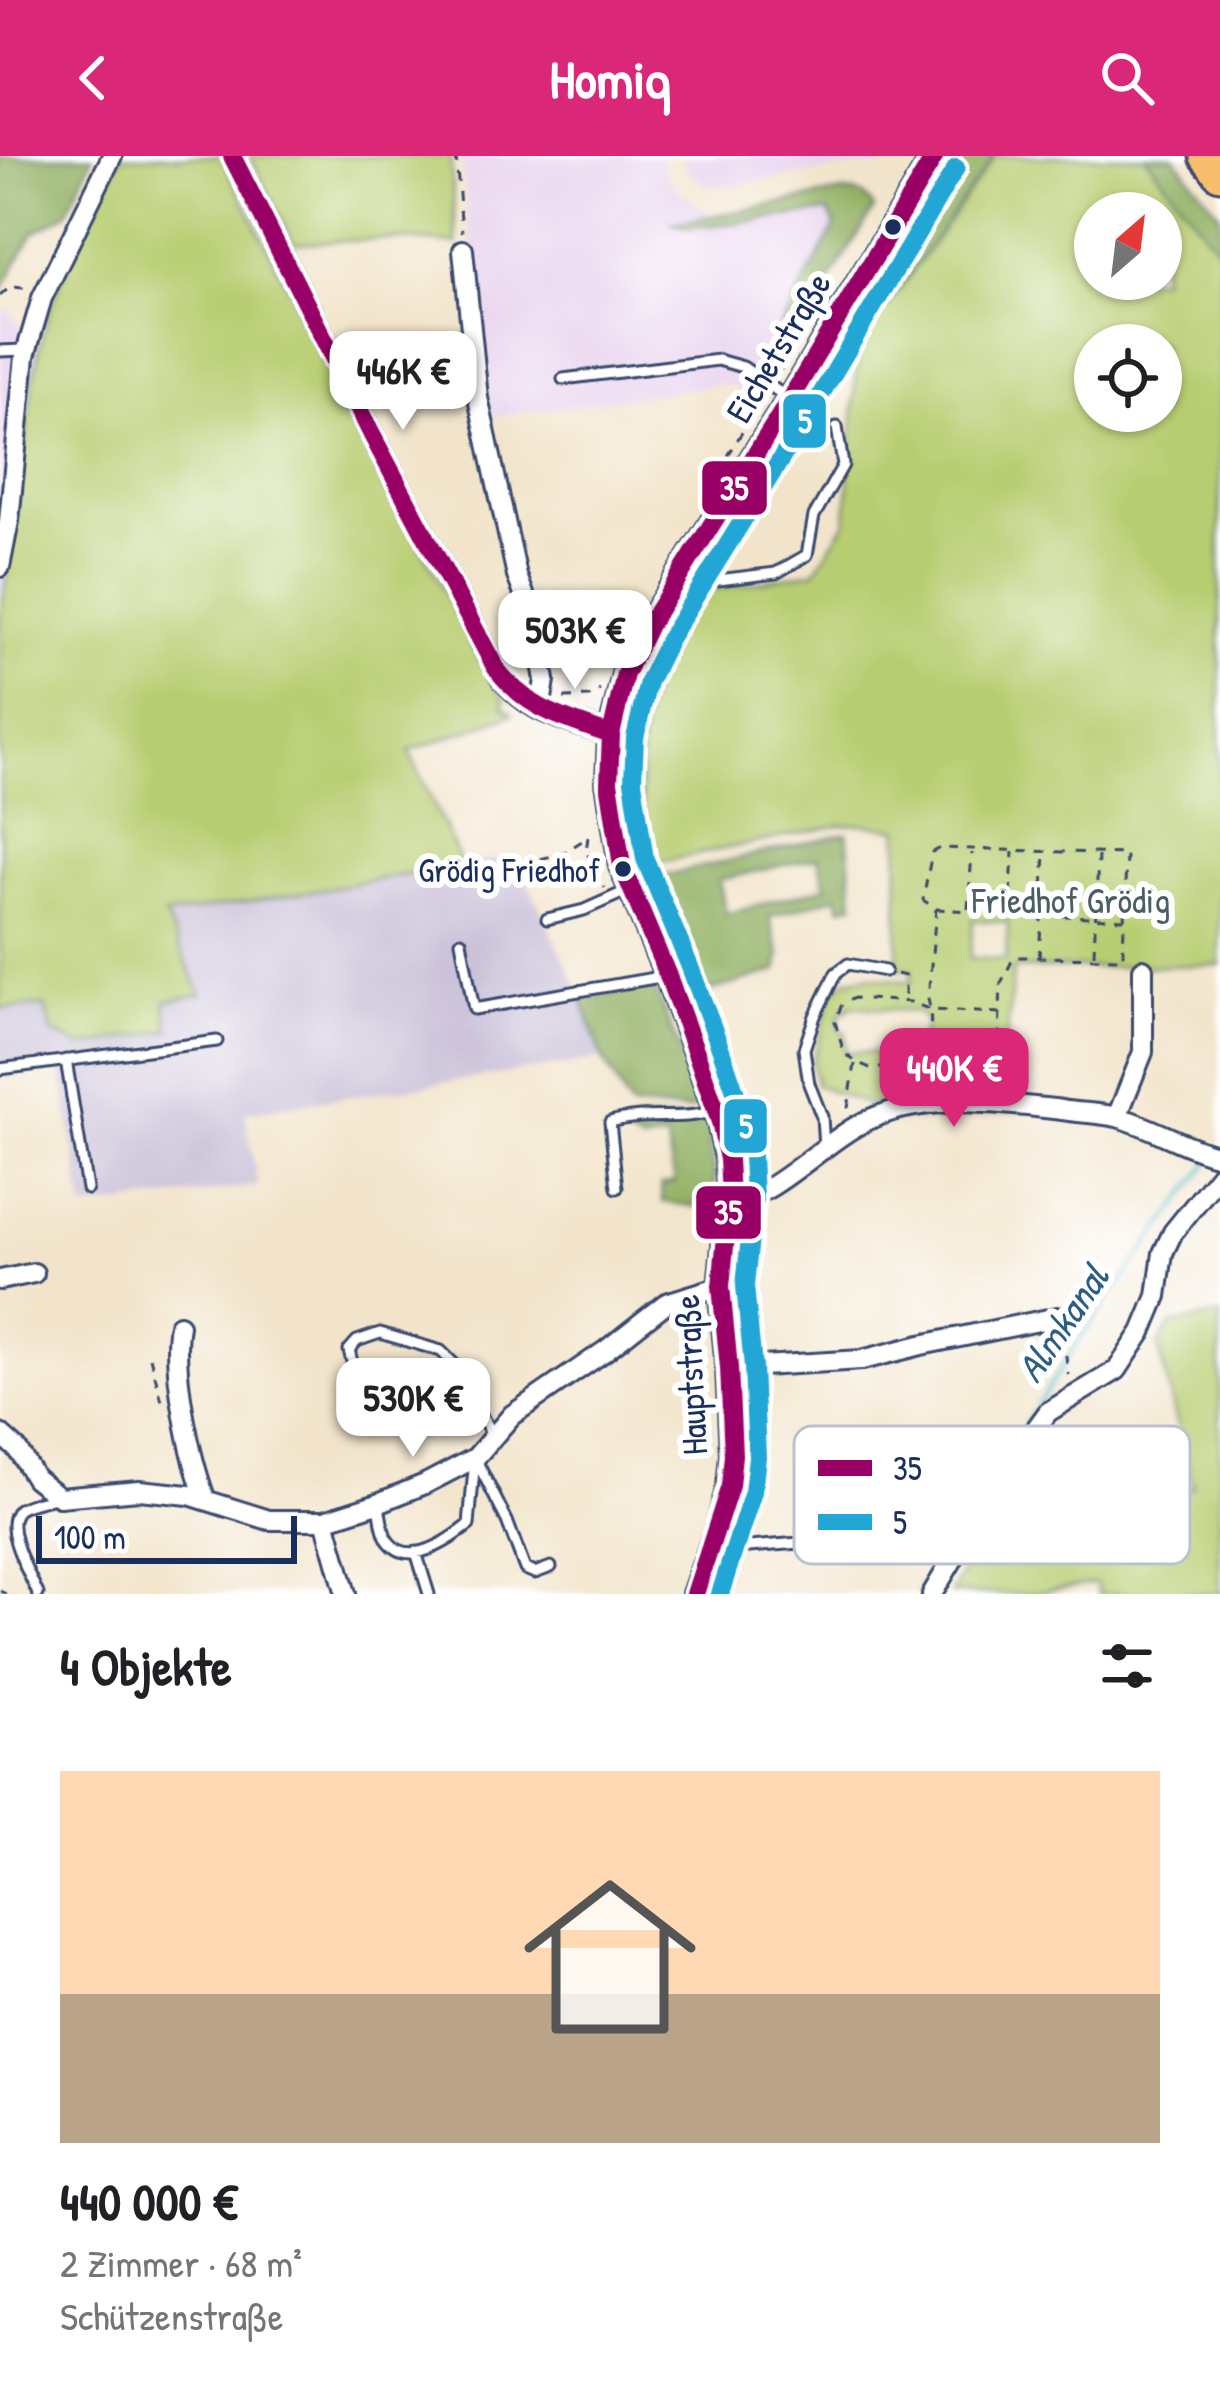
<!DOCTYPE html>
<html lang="de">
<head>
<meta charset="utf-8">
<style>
  body { margin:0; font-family:"Patrick Hand",sans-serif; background:#f6f6f6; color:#202124; height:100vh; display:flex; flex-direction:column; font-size:45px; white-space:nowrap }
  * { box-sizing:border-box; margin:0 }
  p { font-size:39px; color:#757577 }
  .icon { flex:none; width:66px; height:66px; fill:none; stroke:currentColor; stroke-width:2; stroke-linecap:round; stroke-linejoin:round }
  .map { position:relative; height:1438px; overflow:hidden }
  .panel { display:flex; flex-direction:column; background:#fff; flex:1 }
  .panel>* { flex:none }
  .needle { width:78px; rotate:28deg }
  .fabs { position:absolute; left:1074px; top:36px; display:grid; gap:24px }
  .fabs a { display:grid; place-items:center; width:108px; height:108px; border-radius:50%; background:#fff; box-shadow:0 3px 9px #0004; font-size:60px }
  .scale { position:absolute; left:36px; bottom:30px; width:261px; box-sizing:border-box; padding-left:12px; border:6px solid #1b2f5e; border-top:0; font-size:33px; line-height:42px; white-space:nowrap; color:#1b2f5e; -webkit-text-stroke:9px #fff; paint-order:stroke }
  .price { position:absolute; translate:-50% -102px; padding:0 27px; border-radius:24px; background:#fff; color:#222; font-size:39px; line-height:78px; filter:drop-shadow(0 3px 6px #0008) }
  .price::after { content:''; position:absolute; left:50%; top:72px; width:36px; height:27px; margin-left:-18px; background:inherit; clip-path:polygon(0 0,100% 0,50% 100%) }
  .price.current { background:#db2777; color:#fff }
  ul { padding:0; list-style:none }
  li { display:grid; align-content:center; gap:24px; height:636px; padding:0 60px }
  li+li { border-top:3px solid #e0e0e0 }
  li span { display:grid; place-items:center; height:372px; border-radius:0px; color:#555 }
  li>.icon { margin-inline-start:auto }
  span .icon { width:216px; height:216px; fill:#fffc; stroke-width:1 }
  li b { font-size:51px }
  h2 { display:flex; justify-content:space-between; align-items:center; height:144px; padding:0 60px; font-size:51px }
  header { display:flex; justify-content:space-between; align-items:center; height:156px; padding:0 60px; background:#db2777; color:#fff; font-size:54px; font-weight:700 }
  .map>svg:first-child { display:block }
</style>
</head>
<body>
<header><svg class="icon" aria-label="back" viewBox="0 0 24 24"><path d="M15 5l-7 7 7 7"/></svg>Homiq<svg class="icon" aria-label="search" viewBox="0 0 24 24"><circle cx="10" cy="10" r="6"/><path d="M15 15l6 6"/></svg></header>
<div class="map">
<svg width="1220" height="1438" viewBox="0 0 1220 1438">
  <rect width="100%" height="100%" fill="#fff"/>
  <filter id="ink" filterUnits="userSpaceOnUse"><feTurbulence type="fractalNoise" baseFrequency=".00833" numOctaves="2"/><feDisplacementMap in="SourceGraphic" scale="24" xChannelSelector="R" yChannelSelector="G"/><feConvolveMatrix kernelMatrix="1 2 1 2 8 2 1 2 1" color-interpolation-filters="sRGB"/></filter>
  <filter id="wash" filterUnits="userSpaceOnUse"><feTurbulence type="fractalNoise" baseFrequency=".004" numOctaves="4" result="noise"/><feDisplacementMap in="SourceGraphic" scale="48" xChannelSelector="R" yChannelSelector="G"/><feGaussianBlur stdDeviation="2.7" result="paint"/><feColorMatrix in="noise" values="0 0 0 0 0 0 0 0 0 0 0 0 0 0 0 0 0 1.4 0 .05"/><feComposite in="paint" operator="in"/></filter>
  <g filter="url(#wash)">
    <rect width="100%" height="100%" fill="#f2e4ca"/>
    <!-- built -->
    <path fill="#e8d2ee" d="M461,0H662L664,14L679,36L714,60L676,67L688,72L829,55L835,69L776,180L788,192L759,239L722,228L492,261Z
      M684,0H890L880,12L857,11L726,30H708L695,22L686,12Z
      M5,151L40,192L9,410L0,458V162Z"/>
    <!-- industrial -->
    <path fill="#c9bfd7" d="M515,700L577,830L603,903L245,956L258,1030L84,1053L61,913L0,921V853L46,849L169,874L165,845L200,838L164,760Z"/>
    <!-- green -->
    <path fill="#b8cd71" stroke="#6a7e68" stroke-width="3" fill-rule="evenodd" d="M121,0H221L473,491L505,545L503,550L513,558L409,595L462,709L165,760L201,838L165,845L170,874L82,891L52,876L45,850L0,853V458C17,371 22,281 39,194C53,126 91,62 121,0Z
      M250,0H450L457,88L394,83L294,87Z
      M995,0H1145L1220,95V809L1013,813L1002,939L956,937L923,940L871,950L816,929L812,907L832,837L846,824L868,820L911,826L912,814L898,812L899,673L862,668L841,669L651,708L639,627L641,551L662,489L689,439L815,415L846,366L858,192ZM1095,57H1161V123H1095ZM1095,189H1161V255H1095ZM973,764L1008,766L1006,804L970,802ZM849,850L917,856L925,865L924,877L915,885V897L846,896L845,876L839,874V861L843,855H848Z
      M1220,1159V1438H1099L1096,1427L1027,1438H951L978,1386L1007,1398L1111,1389L1103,1343L1193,1331L1158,1189L1171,1169Z"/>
    <!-- forest -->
    <path fill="#92b063" stroke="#567060" stroke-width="3" fill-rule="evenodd" d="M0,0H93L66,58L32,78L0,138Z
      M956,0H995L816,246L809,242Z
      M1145,0H1174L1220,58V95Z
      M843,36C860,37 866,38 874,53L788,192L776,181L835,70L829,56L688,72L674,67Z
      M684,436H697C688,452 676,468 668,484C635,557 632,646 659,721L847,677L854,748L841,751L837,740L769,761L780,799L777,815L690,841C672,795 651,749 636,702C615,636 627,546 655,484C663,467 674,452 684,436ZM818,701L826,731L726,758L719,724Z
      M654,830L702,950L688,954L631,952L603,903L582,843Z
      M646,964H706L715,1020V1053L663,1046L661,1029L675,1026L666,982L641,987L632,982L631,967Z"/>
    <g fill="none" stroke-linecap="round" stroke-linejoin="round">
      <!-- stream -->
      <path stroke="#48b6c4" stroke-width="4.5" d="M918,1438L1077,1187L1210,1005"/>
    </g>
  </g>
  <g filter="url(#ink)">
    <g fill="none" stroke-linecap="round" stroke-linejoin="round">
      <defs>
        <path id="service" d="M0,195L24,194
          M563,223L718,204L743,211L786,241
          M686,418L710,425L776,417L807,399L814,360L843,309L837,271
          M547,763L584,754L631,733
          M461,785L474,853L666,820
          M66,904L87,1033
          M0,913L217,885
          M824,991L822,961L809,928L804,893L815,860L836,817L848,808L885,815
          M617,1032L610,966C644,956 678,965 711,956
          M489,1272L474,1255L456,1241C441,1248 425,1258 410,1262C373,1271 355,1222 349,1194L357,1185L380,1177L441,1195L453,1207L493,1281
          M379,1348C381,1360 382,1377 389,1386C410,1412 450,1384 469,1369L475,1302L507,1365L525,1413L535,1417L551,1411
          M716,1391L725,1393L800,1387L822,1354L825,1339L835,1338L838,1324L846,1312L914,1309
          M416,1396L429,1438
          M38,1438C31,1420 0,1370 19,1353C29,1347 48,1344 59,1341"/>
        <path id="minor" d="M463,94L478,242L517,420L534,464L545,524L540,554
          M0,411L9,365L25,200L42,142L112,0
          M1117,961L1143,896V813
          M729,1047C775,1042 825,983 870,963C928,937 1001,947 1062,954C1079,957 1099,957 1117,961C1152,970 1184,992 1220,1000
          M0,1124L34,1117
          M179,1169C171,1213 190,1302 206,1344
          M729,1212L862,1204L921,1189L1058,1161
          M0,1278L17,1293L35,1322L59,1341L139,1334L189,1339L269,1364H325L378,1347L425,1328L475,1302L512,1259L605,1195L666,1147L721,1130
          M325,1364L346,1438
          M932,1438L1009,1310L1048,1256L1117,1214L1142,1176L1157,1140L1163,1097L1173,1076L1220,1018"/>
        <path id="tertiary" d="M232,0L372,279L495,511C525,557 562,561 611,579"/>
        <path id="secondary" d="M695,1438L719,1370L730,1330L733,1299L729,1212L721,1130L730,1041L728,1003L720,966L697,899L668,820L622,710L609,626L611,579L625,518L649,469L790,243L935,0"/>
        <path id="motorway" d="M1207,0L1220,17"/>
      </defs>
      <!-- service casing -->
      <use href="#service" stroke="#3b4a6e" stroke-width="15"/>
      <!-- minor casing -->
      <use href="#minor" stroke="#3b4a6e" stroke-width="24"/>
      <!-- tertiary casing -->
      <use href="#tertiary" stroke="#3b4a6e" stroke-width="27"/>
      <!-- secondary casing -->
      <use href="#secondary" stroke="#3b4a6e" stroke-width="30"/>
      <!-- motorway casing -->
      <use href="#motorway" stroke="#3b4a6e" stroke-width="39"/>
      <!-- path -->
      <path stroke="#3b4a6e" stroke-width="3" stroke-dasharray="9 9" stroke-linecap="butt" d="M456,0L462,76
        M0,140L10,131L25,132
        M778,218L814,159
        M719,315L763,241
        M564,542L589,541L600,534
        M588,681L586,695L605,732
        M452,715L501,712L561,698L587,682
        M968,753L972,697
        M1010,756L1013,696
        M1094,798L1098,700
        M1039,802L1045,699
        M897,818L905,820V844
        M1000,857L931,854L911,846L854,842L842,848L835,866L844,897L856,906L870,912H897L926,906L998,908L1001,827L1014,801L1123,802L1126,698L940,692L932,696L923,744L936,753L1124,763
        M926,904C930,884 933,863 928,843L936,753
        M848,952L855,908
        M1064,1181L1068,1219
        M150,1201L162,1245
        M0,1435L6,1438"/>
      <!-- service -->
      <use href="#service" stroke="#fff" stroke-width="9"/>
      <!-- minor -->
      <use href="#minor" stroke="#fff" stroke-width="18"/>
      <!-- tertiary -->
      <use href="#tertiary" stroke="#fff" stroke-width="21"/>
      <!-- secondary -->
      <use href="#secondary" stroke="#fde5c5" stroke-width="24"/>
      <!-- motorway -->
      <use href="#motorway" stroke="#f9be6d" stroke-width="33"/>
      <defs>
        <path id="bus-1" d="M232,0L372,279L495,511C527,554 563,562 611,579
          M695,1438L730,1330L733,1299L729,1212L721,1130L730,1041L728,1003L720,966L697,899L668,820L622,710L609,626L611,579L625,518L649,469L790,243L935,0"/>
        <path id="bus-2" d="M720,1438L753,1336L757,1301L753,1211L745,1130L754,1042L752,1000L743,958L720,891L690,811L645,703L633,625L635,582L648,526L670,481L811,255L956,12"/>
      </defs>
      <!-- bus-1 casing -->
      <use href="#bus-1" stroke="#fff" stroke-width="27"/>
      <!-- bus-2 casing -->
      <use href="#bus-2" stroke="#fff" stroke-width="27"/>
      <!-- bus-1 -->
      <use href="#bus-1" stroke="#906" stroke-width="18"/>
      <!-- bus-2 -->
      <use href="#bus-2" stroke="#21a6d5" stroke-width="18"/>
    </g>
  </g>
  <!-- markers -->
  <g fill="#1b2f5e" stroke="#fff" stroke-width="4.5">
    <circle cx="893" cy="71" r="10"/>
    <circle cx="623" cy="713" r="10"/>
  </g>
  <g text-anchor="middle" stroke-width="12" stroke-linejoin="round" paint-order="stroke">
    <!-- bus labels -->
    <g font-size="33" fill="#1b2f5e" stroke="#fff" text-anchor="end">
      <text x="600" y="726">Grödig Friedhof</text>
    </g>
    <!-- street labels -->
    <g font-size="36" fill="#1b2f5e" stroke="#fff">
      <text transform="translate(778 191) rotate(-59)" y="13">Eichetstraße</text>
      <text transform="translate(690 1219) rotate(-93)" y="13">Hauptstraße</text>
    </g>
    <!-- park labels -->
    <g font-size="36" fill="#4a5e64" stroke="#fff">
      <text x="1071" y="757">Friedhof Grödig</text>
    </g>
    <!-- water labels -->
    <g font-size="39" font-style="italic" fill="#2b5e82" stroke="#fff">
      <text transform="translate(1062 1167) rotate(-56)" y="14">Almkanal</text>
    </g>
  </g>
  <!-- legend -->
  <rect x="794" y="1270" width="396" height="138" rx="18" fill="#fff" stroke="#bbc1cf" stroke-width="3"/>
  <rect x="818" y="1304" width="54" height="16" fill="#906"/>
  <rect x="818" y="1358" width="54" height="16" fill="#21a6d5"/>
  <g font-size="33" fill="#1b2f5e">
    <text x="893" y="1324">35</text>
    <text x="893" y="1378">5</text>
  </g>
  <g stroke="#fff" stroke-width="4.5">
    <rect x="781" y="236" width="47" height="58" rx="12" fill="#21a6d5"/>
    <rect x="700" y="303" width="69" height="58" rx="12" fill="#906"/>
    <rect x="722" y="941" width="47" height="58" rx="12" fill="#21a6d5"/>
    <rect x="694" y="1028" width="69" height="57" rx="12" fill="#906"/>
  </g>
  <g font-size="33" text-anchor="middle" font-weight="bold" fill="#fff">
    <text x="805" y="277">5</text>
    <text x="734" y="344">35</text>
    <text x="746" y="982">5</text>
    <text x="728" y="1068">35</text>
  </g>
</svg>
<div class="fabs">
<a><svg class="needle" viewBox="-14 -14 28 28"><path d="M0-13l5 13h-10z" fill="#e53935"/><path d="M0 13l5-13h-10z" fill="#757577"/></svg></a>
<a><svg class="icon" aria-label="locate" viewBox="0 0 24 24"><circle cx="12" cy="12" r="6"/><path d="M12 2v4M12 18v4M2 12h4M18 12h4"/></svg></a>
</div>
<div class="scale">100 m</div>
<b class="price" style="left:403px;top:277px">446K €</b>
<b class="price" style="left:575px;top:536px">503K €</b>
<b class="price current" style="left:954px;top:974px">440K €</b>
<b class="price" style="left:413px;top:1304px">530K €</b>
</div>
<section class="panel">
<h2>4 Objekte<svg class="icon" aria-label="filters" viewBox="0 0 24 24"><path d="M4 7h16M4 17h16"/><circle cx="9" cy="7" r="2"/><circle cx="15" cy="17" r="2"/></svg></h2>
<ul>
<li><span style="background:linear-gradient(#ffd9b3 60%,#b9a48a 0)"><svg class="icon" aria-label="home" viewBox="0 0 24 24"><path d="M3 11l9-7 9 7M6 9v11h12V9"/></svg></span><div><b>440 000 €</b><p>2 Zimmer · 68 m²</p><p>Schützenstraße</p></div></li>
</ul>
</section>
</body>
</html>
